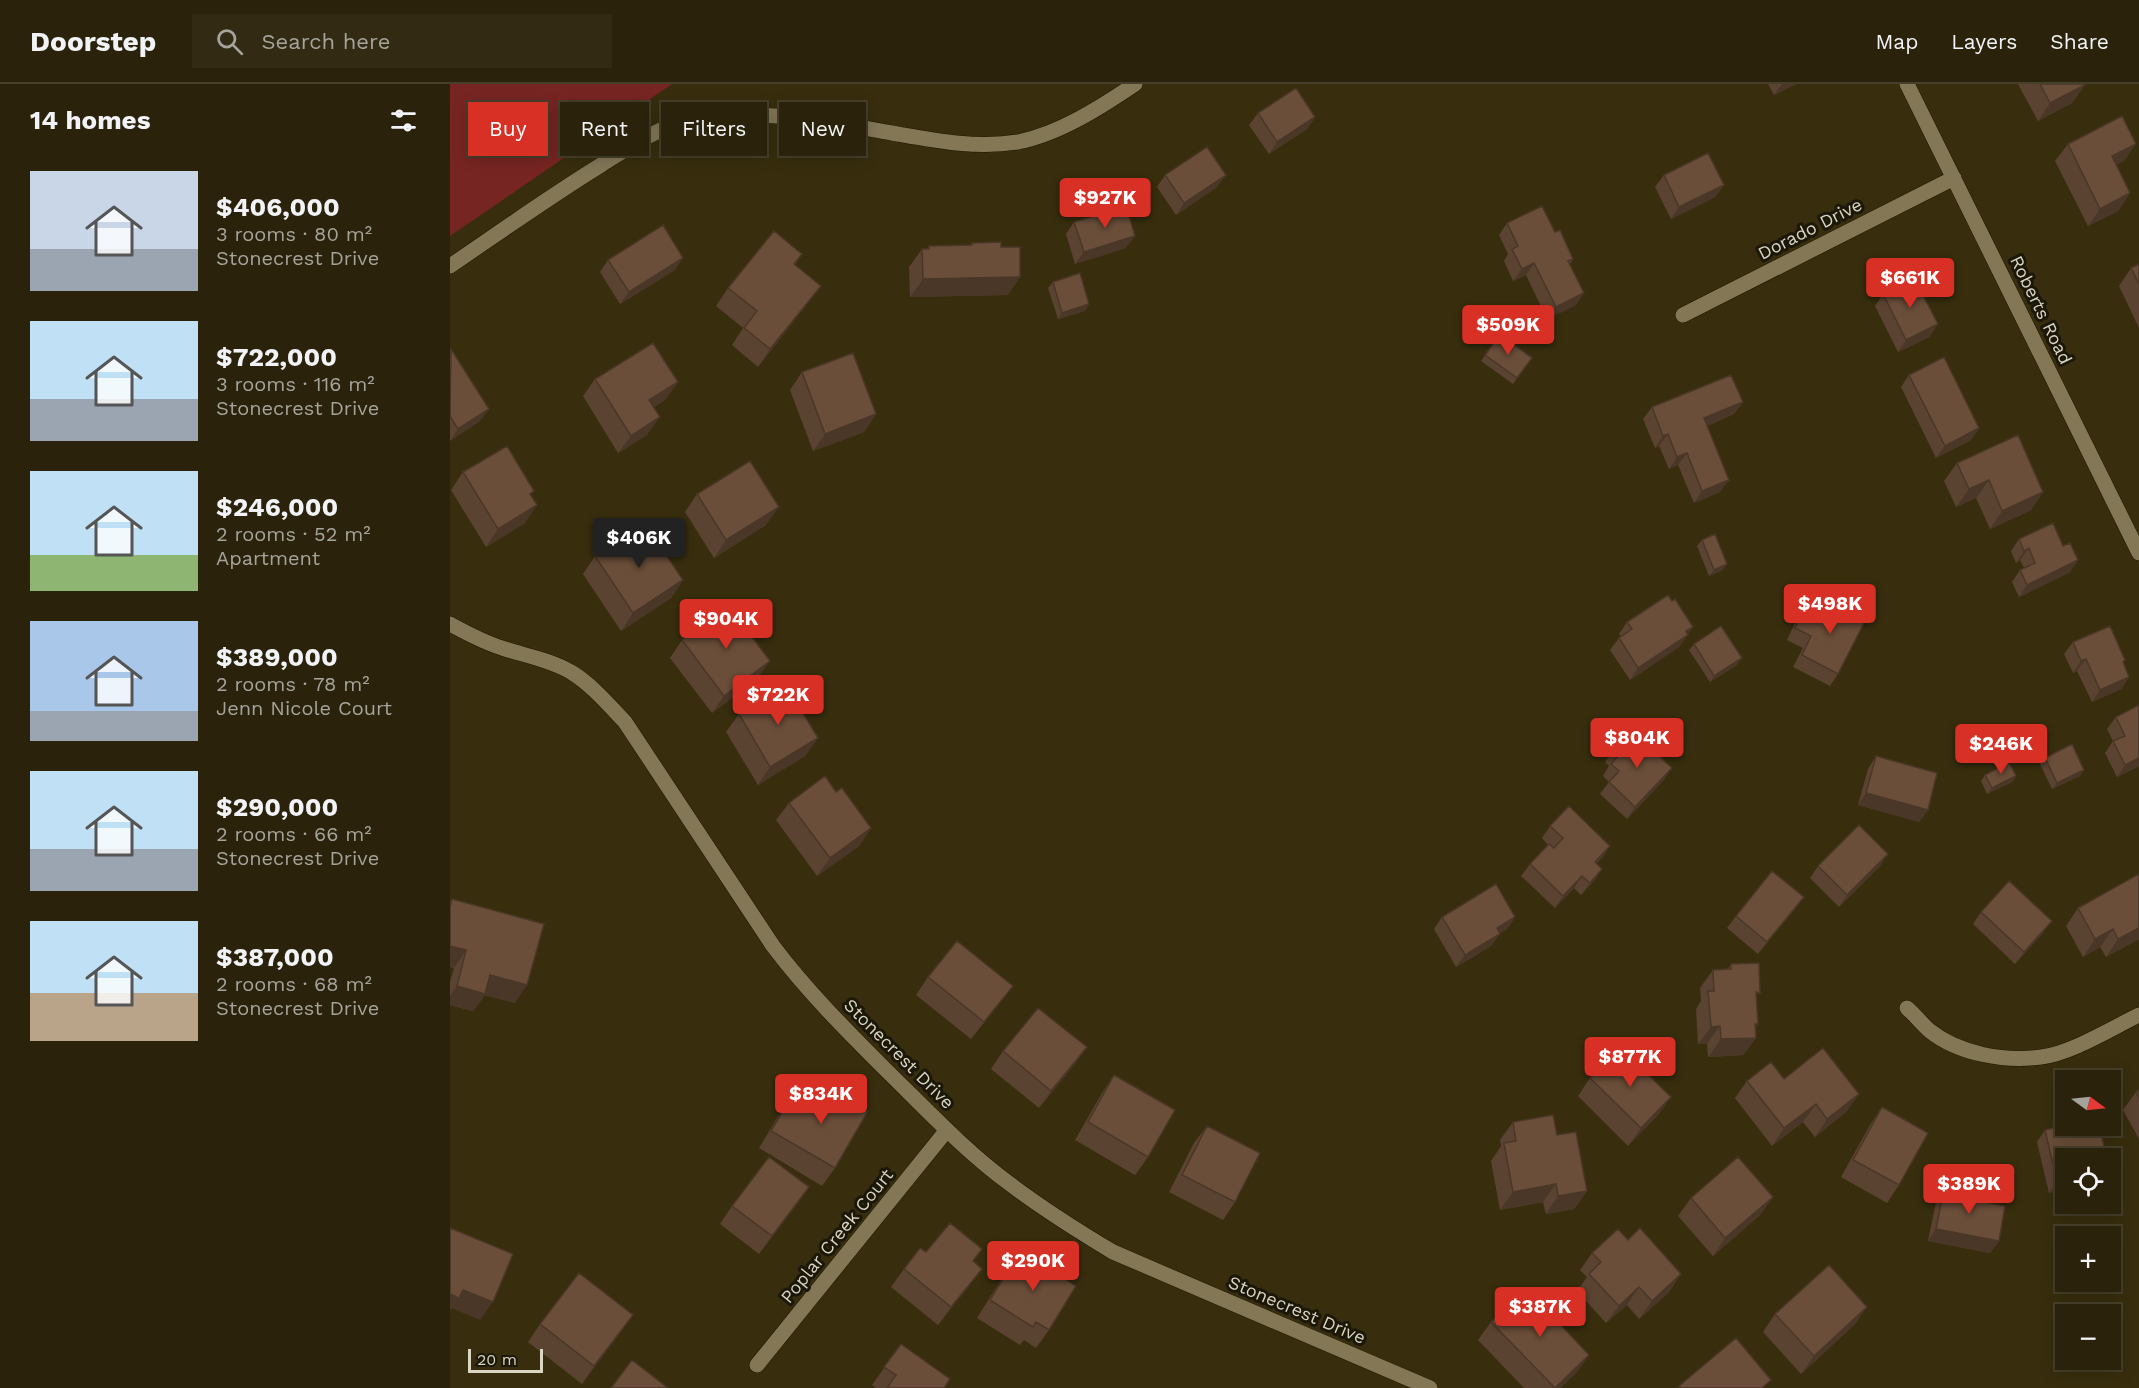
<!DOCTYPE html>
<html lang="en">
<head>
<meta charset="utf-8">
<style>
  body { margin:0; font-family:"Work Sans",sans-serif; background:#322a13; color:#f1f3f6; height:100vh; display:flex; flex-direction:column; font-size:22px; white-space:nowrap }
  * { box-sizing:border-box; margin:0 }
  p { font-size:20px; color:#a5a49c }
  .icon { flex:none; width:33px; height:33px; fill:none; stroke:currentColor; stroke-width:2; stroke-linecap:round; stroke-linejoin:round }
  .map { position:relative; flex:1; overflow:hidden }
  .sheet { display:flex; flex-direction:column; background:#2a220a; width:450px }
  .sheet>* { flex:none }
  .banner { position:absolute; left:18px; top:18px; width:570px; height:54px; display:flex; gap:12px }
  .needle { width:39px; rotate:105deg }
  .fabs { position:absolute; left:1605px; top:986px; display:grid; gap:12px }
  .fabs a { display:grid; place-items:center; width:66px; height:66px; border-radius:0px; background:#2a220a; box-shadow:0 3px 15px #0003,0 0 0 2px #463f2b; font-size:30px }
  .scale { position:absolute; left:18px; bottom:15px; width:75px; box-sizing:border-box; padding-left:6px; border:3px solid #dad4c3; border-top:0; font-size:16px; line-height:21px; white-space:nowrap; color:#dad4c3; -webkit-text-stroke:4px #1b1709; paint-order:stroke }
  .price { position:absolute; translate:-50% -51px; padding:0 14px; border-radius:6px; background:#d93025; color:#fff; font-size:20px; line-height:39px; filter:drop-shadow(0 2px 3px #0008) }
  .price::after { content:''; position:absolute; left:50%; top:36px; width:18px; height:14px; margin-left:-9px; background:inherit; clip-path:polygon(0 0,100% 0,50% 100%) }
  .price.on { background:#222; color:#fff }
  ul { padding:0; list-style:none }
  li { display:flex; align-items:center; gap:18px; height:150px; padding:0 30px }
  li span { display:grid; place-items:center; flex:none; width:168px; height:120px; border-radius:0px; color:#555 }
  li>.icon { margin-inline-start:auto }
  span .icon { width:72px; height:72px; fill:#fffc; stroke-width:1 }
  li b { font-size:26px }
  h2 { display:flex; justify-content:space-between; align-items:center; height:72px; padding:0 30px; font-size:26px }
  .tag { padding:0 21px; border-radius:0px; background:#2a220a; box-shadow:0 3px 15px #0003,0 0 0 2px #463f2b; font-size:21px; line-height:54px }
  .tag.on { background:#d93025; color:#fff }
  header { display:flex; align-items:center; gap:36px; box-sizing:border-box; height:84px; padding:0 30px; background:#2a220a; border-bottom:2px solid #463f2b }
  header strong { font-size:28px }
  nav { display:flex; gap:33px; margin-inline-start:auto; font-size:21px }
  .search { width:420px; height:54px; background:#322a13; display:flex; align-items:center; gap:15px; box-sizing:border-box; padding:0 21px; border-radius:0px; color:#a5a49c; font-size:22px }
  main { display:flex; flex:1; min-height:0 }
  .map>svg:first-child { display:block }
</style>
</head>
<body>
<header>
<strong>Doorstep</strong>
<div class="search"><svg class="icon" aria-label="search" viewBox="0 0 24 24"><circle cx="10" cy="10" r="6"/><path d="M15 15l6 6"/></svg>Search here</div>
<nav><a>Map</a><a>Layers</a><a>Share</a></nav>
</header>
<main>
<section class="sheet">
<h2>14 homes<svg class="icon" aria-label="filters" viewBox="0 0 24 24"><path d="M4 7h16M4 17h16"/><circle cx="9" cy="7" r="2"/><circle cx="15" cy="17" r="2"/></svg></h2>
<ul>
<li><span style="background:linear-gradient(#c9d6e8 65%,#9aa5b1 0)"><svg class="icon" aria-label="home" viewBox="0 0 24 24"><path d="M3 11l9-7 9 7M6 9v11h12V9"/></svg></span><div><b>$406,000</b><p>3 rooms · 80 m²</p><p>Stonecrest Drive</p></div></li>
<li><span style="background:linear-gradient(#bfe0f5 65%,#9aa5b1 0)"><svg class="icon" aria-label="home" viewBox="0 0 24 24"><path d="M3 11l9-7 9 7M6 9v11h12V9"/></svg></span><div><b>$722,000</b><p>3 rooms · 116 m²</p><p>Stonecrest Drive</p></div></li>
<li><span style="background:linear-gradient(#bfe0f5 70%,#8fb573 0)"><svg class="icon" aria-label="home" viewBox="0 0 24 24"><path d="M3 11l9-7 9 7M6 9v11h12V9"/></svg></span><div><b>$246,000</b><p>2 rooms · 52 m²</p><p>Apartment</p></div></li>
<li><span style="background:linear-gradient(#a9c7e8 75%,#9aa5b1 0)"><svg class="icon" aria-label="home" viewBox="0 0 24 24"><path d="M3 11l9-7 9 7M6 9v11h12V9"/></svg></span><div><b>$389,000</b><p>2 rooms · 78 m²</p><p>Jenn Nicole Court</p></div></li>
<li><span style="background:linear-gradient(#bfe0f5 65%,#9aa5b1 0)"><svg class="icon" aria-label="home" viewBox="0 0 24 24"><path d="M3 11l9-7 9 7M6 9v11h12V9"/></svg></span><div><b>$290,000</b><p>2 rooms · 66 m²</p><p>Stonecrest Drive</p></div></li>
<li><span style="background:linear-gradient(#bfe0f5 60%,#b9a48a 0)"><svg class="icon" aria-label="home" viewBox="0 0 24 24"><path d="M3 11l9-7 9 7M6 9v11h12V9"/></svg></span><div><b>$387,000</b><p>2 rooms · 68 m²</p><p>Stonecrest Drive</p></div></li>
</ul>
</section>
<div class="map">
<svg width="1689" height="1304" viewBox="0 0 1689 1304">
  <rect width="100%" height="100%" fill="#382e0e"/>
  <!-- green -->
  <path fill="#772522" d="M0,0H222L0,152Z"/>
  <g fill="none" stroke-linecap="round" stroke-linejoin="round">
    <defs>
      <path id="minor" d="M1457,0L1689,469
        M0,182C50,148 99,113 151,81C178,64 211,41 244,35C310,24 376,37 442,49C482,56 526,65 568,58C609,50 651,23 685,0
        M1233,231L1504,94
        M0,540C18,550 35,559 55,565C77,572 100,576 121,588C142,601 158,620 175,638L323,862C357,907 396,946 436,986C476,1025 515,1067 560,1100C593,1125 628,1147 663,1168L980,1304
        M1457,924C1465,931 1472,940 1480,947C1509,970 1555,978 1591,973C1620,970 1662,944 1689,931
        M307,1281L497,1046"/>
    </defs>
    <!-- minor casing -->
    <use href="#minor" stroke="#1e1601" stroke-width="16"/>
    <!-- minor -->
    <use href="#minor" stroke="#837756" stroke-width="15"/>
  </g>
  <!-- wall -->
  <path fill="#5b4331" d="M1318,0H1346L1324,11Z
    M1568,0H1634L1635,1L1622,19L1588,37Z
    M808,29L865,33L857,45L819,70L799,41Z
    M1618,60L1674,77L1666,81L1680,109L1668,127L1638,142L1605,77Z
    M715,91L767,103L726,131L707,103Z
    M1214,91L1274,101L1265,113L1221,135L1205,103Z
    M624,138L676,164L625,180L616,150Z
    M1057,139L1105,148L1123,175L1120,180L1126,221L1097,235L1076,191L1063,197L1054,177L1058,170L1049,151Z
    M522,159L551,163L558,211L460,213L459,183L472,165H477L479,162L520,161Z
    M352,170L345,181L358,219L308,283L282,261L293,244L266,222L278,204Z
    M158,176L225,186L170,220L150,188Z
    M1689,180V244L1669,202L1681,184Z
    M603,198L635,227L608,235L598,204Z
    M1433,210L1488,240L1479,253L1448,268L1425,222Z
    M1050,250L1082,274L1063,300L1031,277Z
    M0,266L30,337L0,357Z
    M352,288L426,330L414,348L363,367L340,306Z
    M1459,291L1529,344L1521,356L1486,374L1451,303Z
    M145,295L228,298L215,316L204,323L197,351L168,369L133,312Z
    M1293,318L1284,330L1257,342L1270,408L1244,419L1228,381L1219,385L1209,362L1205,364L1193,335L1202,323Z
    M1507,379L1593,408L1581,426L1540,445L1526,414L1506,423L1494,397Z
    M13,388L81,411L75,439L36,463L1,406Z
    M247,410L316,441L264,474L235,428Z
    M1569,455L1613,462L1628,476L1620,488L1569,513L1562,498L1570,486L1574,484L1570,476L1566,479L1561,467Z
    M193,456L233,496L221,514L171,547L133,490L145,472Z
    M1252,456L1273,486L1259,492L1247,462Z
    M1222,517L1243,543L1229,563L1180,596L1160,566L1169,554L1171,552L1169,550L1177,538Z
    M1376,517L1388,590L1380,602L1343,583L1353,564L1337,556L1346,537L1355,525L1367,531Z
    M232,556L307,595L262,629L220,574Z
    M1623,558L1673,579L1679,593L1671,605L1642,618L1627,587L1623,589L1614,570Z
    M1244,560L1287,581L1260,598L1239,566Z
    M289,630L368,654L355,672L308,701L276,648Z
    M1666,633L1689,682L1667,693L1655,669L1663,657L1657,645Z
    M1164,666L1214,696L1177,735L1150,710L1159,698L1153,692L1159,682L1155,678Z
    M1426,672L1478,726L1469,738L1408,721L1418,685Z
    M1595,674L1630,692L1602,705L1590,680Z
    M1535,691L1566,692L1562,698L1537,710L1531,697Z
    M386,708L421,744L409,762L367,792L326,736L339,719Z
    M1100,742L1160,762L1152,774L1146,780L1152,785L1144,797L1131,811L1124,804L1105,824L1071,792L1080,780L1098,761L1092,754Z
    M1368,782H1430L1389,823L1360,794Z
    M1689,790V855L1656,873L1650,863L1633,873L1616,842L1628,824Z
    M1354,813L1345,825L1308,870L1277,844L1286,832Z
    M2,815L65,919L35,911L23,927L0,921V898L4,884L0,883V818Z
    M1531,828L1593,849L1565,880L1523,840Z
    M992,833H1065L1057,845L1050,849L1041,862L1006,883L984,845Z
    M1281,880L1307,914L1306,954L1293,971L1258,973L1257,960H1248L1246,925L1251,917L1250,904L1263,886L1278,885Z
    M478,893L563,902L550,919L521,955L466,911Z
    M637,963L624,981L589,1024L541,985L553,967Z
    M664,991L698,1073L685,1091L625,1056L652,1009Z
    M1140,994L1221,1013L1208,1031L1178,1062L1128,1012Z
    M1334,995L1409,1010L1396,1028L1365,1053L1353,1038L1322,1062L1285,1014L1297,997Z
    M374,1001L385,1084L372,1102L309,1064L329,1031L341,1013L359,1023Z
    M1689,1006V1055L1673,1026L1686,1008Z
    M1432,1023L1449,1101L1437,1119L1391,1093L1420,1041Z
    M1063,1038L1107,1051L1137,1107L1124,1125L1096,1130L1093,1118L1050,1126L1041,1077L1051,1062L1050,1056Z
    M757,1042L785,1118L773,1136L719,1108L744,1059Z
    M1595,1046L1616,1105L1599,1109L1587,1058Z
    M1495,1100L1520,1115L1549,1157L1540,1169L1478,1157L1487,1113Z
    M359,1103L309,1170L270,1140L282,1122Z
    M1323,1113L1310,1131L1263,1172L1228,1132L1241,1114Z
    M1178,1156L1231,1190L1219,1208L1189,1235L1177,1221L1156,1239L1127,1207L1137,1193L1130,1186L1142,1169Z
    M570,1167L599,1246L586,1264L574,1256L570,1261L527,1234L558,1185Z
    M476,1168L524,1178L519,1202L488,1241L441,1203L454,1185Z
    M1417,1223L1404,1241L1351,1290L1313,1248L1325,1230Z
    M183,1231L132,1300L78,1258L90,1240Z
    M1041,1238L1139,1271L1126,1289L1110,1304H1074L1028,1256Z
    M451,1260L494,1304H426L422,1301Z"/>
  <!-- shaded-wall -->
  <path fill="#4a3728" d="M1332,0H1346L1324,11Z
    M1635,1L1622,19L1588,37L1600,19Z
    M865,33L857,45L819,70L827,58Z
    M1686,60L1674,77L1649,90L1662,72Z
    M776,91L767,103L726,131L734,119Z
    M1274,101L1265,113L1221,135L1229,123Z
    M1680,109L1668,127L1638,142L1650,125Z
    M685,152L676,164L625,180L634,168Z
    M233,174L225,186L170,220L179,208Z
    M1084,179L1076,191L1063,197L1072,185Z
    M570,193L558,211L460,213L473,195Z
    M371,202L358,219L308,283L320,265Z
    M1134,209L1126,221L1097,235L1106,223Z
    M639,220L635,227L608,235L612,229Z
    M1488,240L1479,253L1448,268L1456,256Z
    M228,298L215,316L187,334L199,316Z
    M1293,318L1284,330L1246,347L1254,334Z
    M39,325L30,337L0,357L8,345Z
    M426,330L414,348L363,367L375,350Z
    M210,333L197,351L168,369L181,352Z
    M1529,344L1521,356L1486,374L1495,362Z
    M1218,350L1209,362L1205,364L1213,352Z
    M1237,369L1228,381L1219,385L1227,373Z
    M1279,396L1270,408L1244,419L1252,407Z
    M1539,396L1526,414L1506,423L1519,405Z
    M1593,408L1581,426L1540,445L1552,427Z
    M87,421L75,439L36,463L48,445Z
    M329,423L316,441L264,474L276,456Z
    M1579,464L1570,476L1566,479L1574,467Z
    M1628,476L1620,488L1569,513L1577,501Z
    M1277,480L1273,486L1259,492L1264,486Z
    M233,496L221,514L171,547L183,529Z
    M1243,543L1229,563L1180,596L1188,584L1236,547Z
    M1292,574L1287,581L1260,598L1264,592Z
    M1636,575L1627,587L1623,589L1631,577Z
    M320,577L307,595L262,629L274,612Z
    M1679,593L1671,605L1642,618L1650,606Z
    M368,654L355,672L308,701L320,683Z
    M1689,674V682L1667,693L1675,681Z
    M1222,684L1214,696L1177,735L1185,723Z
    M1634,686L1630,692L1602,705L1607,699Z
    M1566,692L1562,698L1537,710L1542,704Z
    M1416,709L1478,726L1469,738L1408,721Z
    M421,744L409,762L367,792L380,774Z
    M1160,762L1152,774L1136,790L1145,778Z
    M1438,770L1430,782L1389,823L1397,811Z
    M1152,785L1144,797L1131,811L1140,799Z
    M1132,792L1124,804L1105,824L1113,812Z
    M1354,813L1345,825L1308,870L1317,858Z
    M1065,833L1057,845L1040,856L1050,850L1041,862L1006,883L1015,871L1047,844Z
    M1602,837L1593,849L1565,880L1574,868Z
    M1689,844V855L1656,873L1668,855Z
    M1663,845L1650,863L1633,873L1645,855Z
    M0,862L16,866L4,884L0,883Z
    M40,891L77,901L65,919L35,911L23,927L0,921V911L7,902Z
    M563,902L550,919L521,955L534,938Z
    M1305,940H1308L1298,954H1306L1293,971L1258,973L1271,955Z
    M1270,942L1257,960H1248L1261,943Z
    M637,963L624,981L589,1024L601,1007Z
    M1409,1010L1396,1028L1365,1053L1377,1035Z
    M1221,1013L1208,1031L1178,1062L1191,1044Z
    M1366,1020L1353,1038L1322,1062L1334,1044Z
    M1616,1095V1105L1599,1109L1607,1097Z
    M1106,1100L1093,1118L1050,1126L1063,1108Z
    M359,1103L347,1121L309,1170L322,1152Z
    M1137,1107L1124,1125L1096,1130L1108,1112Z
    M1323,1113L1310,1131L1263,1172L1275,1154Z
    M1486,1145L1549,1157L1540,1169L1478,1157Z
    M532,1185L519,1202L488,1241L501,1223Z
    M1231,1190L1219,1208L1189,1235L1202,1217Z
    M1189,1203L1177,1221L1156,1239L1169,1222Z
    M13,1206L43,1218L30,1236L2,1224L0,1227V1210Z
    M1417,1223L1404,1241L1351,1290L1364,1272Z
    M183,1231L171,1248L132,1300L144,1282Z
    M1139,1271L1126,1289L1110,1304H1105Z"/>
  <!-- building -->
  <path fill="#6a4e39" stroke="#4a3728" stroke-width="1.5" d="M1590,0H1634L1635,1L1600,19Z
    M846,4L865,33L827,58L808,29Z
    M1672,32L1686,60L1662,72L1680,109L1650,125L1618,60Z
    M757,63L776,91L734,119L715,91Z
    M1258,69L1274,101L1229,123L1214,91Z
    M676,122L685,152L634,168L624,138Z
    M1092,122L1105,148L1110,146L1123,175L1118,177L1134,209L1106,223L1084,179L1072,185L1062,165L1068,162L1057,139Z
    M213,141L233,174L179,208L158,176Z
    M324,147L352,170L344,180L371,202L320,265L294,244L307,227L278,204Z
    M551,158V163H570V193L473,195L472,165H479V162L522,161V159Z
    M1689,180V200L1681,184Z
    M630,189L639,220L612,229L603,198Z
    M1464,194L1488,240L1456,256L1433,210Z
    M1050,250L1082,274L1067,294L1035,271Z
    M203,259L228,298L199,316L210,333L181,352L145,295Z
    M1,265L39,325L8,345L0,332Z
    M403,269L426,330L375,350L352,288Z
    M1494,273L1529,344L1495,362L1459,291Z
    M1281,291L1293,318L1254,334L1279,396L1252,407L1237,369L1227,373L1218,350L1213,352L1202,323Z
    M1568,351L1593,408L1552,427L1539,396L1519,405L1507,379Z
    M57,362L84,407L80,410L87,421L48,445L13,388Z
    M300,377L329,423L276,456L247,410Z
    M1603,439L1613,462L1620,459L1628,476L1577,501L1570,486L1585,479L1579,464L1574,467L1569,455Z
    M185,445L193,456L202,450L233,496L183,529L145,472Z
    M1265,450L1277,480L1264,486L1252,456Z
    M1218,511L1222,517L1225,515L1243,543L1236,547L1238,551L1188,584L1169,554L1182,545L1177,538Z
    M1376,517L1415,537L1388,590L1352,571L1361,552L1345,544L1355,525L1368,532Z
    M278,521L320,577L274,612L232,556Z
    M1271,542L1292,574L1264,592L1244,560Z
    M1660,542L1675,576L1673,578L1679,593L1650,606L1636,575L1631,577L1623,558Z
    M336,601L368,654L320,683L289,630Z
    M1689,621V674L1675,681L1663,657L1675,652L1666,633Z
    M1183,647L1222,684L1185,723L1159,698L1169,687L1161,680L1169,671L1164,666Z
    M1622,660L1634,686L1607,699L1595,674Z
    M1426,672L1487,689L1478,726L1416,709Z
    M1559,678L1566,692L1542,704L1535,691Z
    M375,692L386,708L392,704L421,744L380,774L339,719Z
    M1119,722L1160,762L1145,778L1152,785L1140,799L1132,792L1113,812L1080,780L1099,760L1104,764L1113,754L1100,742Z
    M1409,741L1438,770L1397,811L1368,782Z
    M1322,787L1354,813L1317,858L1286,832Z
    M1689,790V844L1668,855L1663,845L1645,855L1628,824Z
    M1559,797L1602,837L1574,868L1531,828Z
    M1046,800L1065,833L1047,844L1050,850L1015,871L992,833Z
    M2,815L94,840L77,901L40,891L35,910L7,902L16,866L0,862V823Z
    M507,857L563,902L534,938L478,893Z
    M1309,879L1310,909L1306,908L1308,940H1305L1306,954L1271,955L1270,942L1261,943L1258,907H1264L1263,886L1281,885V880Z
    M588,924L637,963L601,1007L553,967Z
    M1170,963L1221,1013L1191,1044L1140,994Z
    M1373,964L1409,1010L1377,1035L1366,1020L1334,1044L1297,997L1321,978L1334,995Z
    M664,991L725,1026L698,1073L638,1038Z
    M374,1001L418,1027L385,1084L321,1047L341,1013L361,1024Z
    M1689,1006V1014L1686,1008Z
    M1432,1023L1478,1049L1449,1101L1403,1076Z
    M1103,1031L1107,1051L1126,1048L1137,1107L1108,1112L1106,1100L1063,1108L1054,1059L1066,1057L1063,1038Z
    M1616,1041H1649L1657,1074H1616V1095L1607,1097L1595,1046Z
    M757,1042L810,1069L785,1118L732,1091Z
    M319,1073L359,1103L322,1152L282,1122Z
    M1288,1073L1323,1113L1275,1154L1241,1114Z
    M1495,1100L1521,1106L1520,1115L1555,1122L1549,1157L1486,1145Z
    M500,1139L532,1165L523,1177L532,1185L501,1223L454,1185L470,1164L476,1168Z
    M0,1144L63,1170L43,1218L13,1206L9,1214L0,1210Z
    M1190,1144L1231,1190L1202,1217L1189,1203L1169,1222L1139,1190L1151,1178L1142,1169L1168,1145L1178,1156Z
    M570,1167L626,1202L599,1246L586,1238L583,1243L540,1216Z
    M1379,1181L1417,1223L1364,1272L1325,1230Z
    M129,1189L183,1231L144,1282L90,1240Z
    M1076,1204L1139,1271L1105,1304L1041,1238Z
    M1286,1254L1321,1296L1312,1304H1231L1229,1302Z
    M451,1260L500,1295L494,1304H437L446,1291L434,1283Z
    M182,1276L218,1304H161Z"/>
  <g text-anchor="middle" stroke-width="6" stroke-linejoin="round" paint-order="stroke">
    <!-- street labels -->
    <g font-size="18" fill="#dad4c3" stroke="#1b1709">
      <text transform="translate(1360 145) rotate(-27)" y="6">Dorado Drive</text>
      <text transform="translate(1591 226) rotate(64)" y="6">Roberts Road</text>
      <text transform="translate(449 970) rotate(45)" y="6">Stonecrest Drive</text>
      <text transform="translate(387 1152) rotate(-51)" y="6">Poplar Creek Court</text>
      <text transform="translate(847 1226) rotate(23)" y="6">Stonecrest Drive</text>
    </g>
  </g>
</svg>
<div class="fabs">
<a><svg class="needle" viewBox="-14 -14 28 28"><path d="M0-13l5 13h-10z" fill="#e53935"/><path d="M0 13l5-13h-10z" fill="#a5a49c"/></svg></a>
<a><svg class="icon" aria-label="locate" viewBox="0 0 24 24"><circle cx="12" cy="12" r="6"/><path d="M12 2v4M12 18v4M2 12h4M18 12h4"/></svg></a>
<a>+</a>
<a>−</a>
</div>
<div class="scale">20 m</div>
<b class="price" style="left:655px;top:145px">$927K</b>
<b class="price" style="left:1460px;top:225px">$661K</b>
<b class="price" style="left:1058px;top:272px">$509K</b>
<b class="price on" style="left:189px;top:485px">$406K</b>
<b class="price" style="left:1380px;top:551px">$498K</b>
<b class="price" style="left:276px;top:566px">$904K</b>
<b class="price" style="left:328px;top:642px">$722K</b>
<b class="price" style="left:1187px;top:685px">$804K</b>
<b class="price" style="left:1551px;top:691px">$246K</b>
<b class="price" style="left:1180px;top:1004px">$877K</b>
<b class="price" style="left:371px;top:1041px">$834K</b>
<b class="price" style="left:1519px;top:1131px">$389K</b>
<b class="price" style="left:583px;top:1208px">$290K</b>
<b class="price" style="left:1090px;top:1254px">$387K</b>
<div class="banner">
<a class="tag on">Buy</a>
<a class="tag">Rent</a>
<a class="tag">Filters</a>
<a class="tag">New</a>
</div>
</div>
</main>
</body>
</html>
